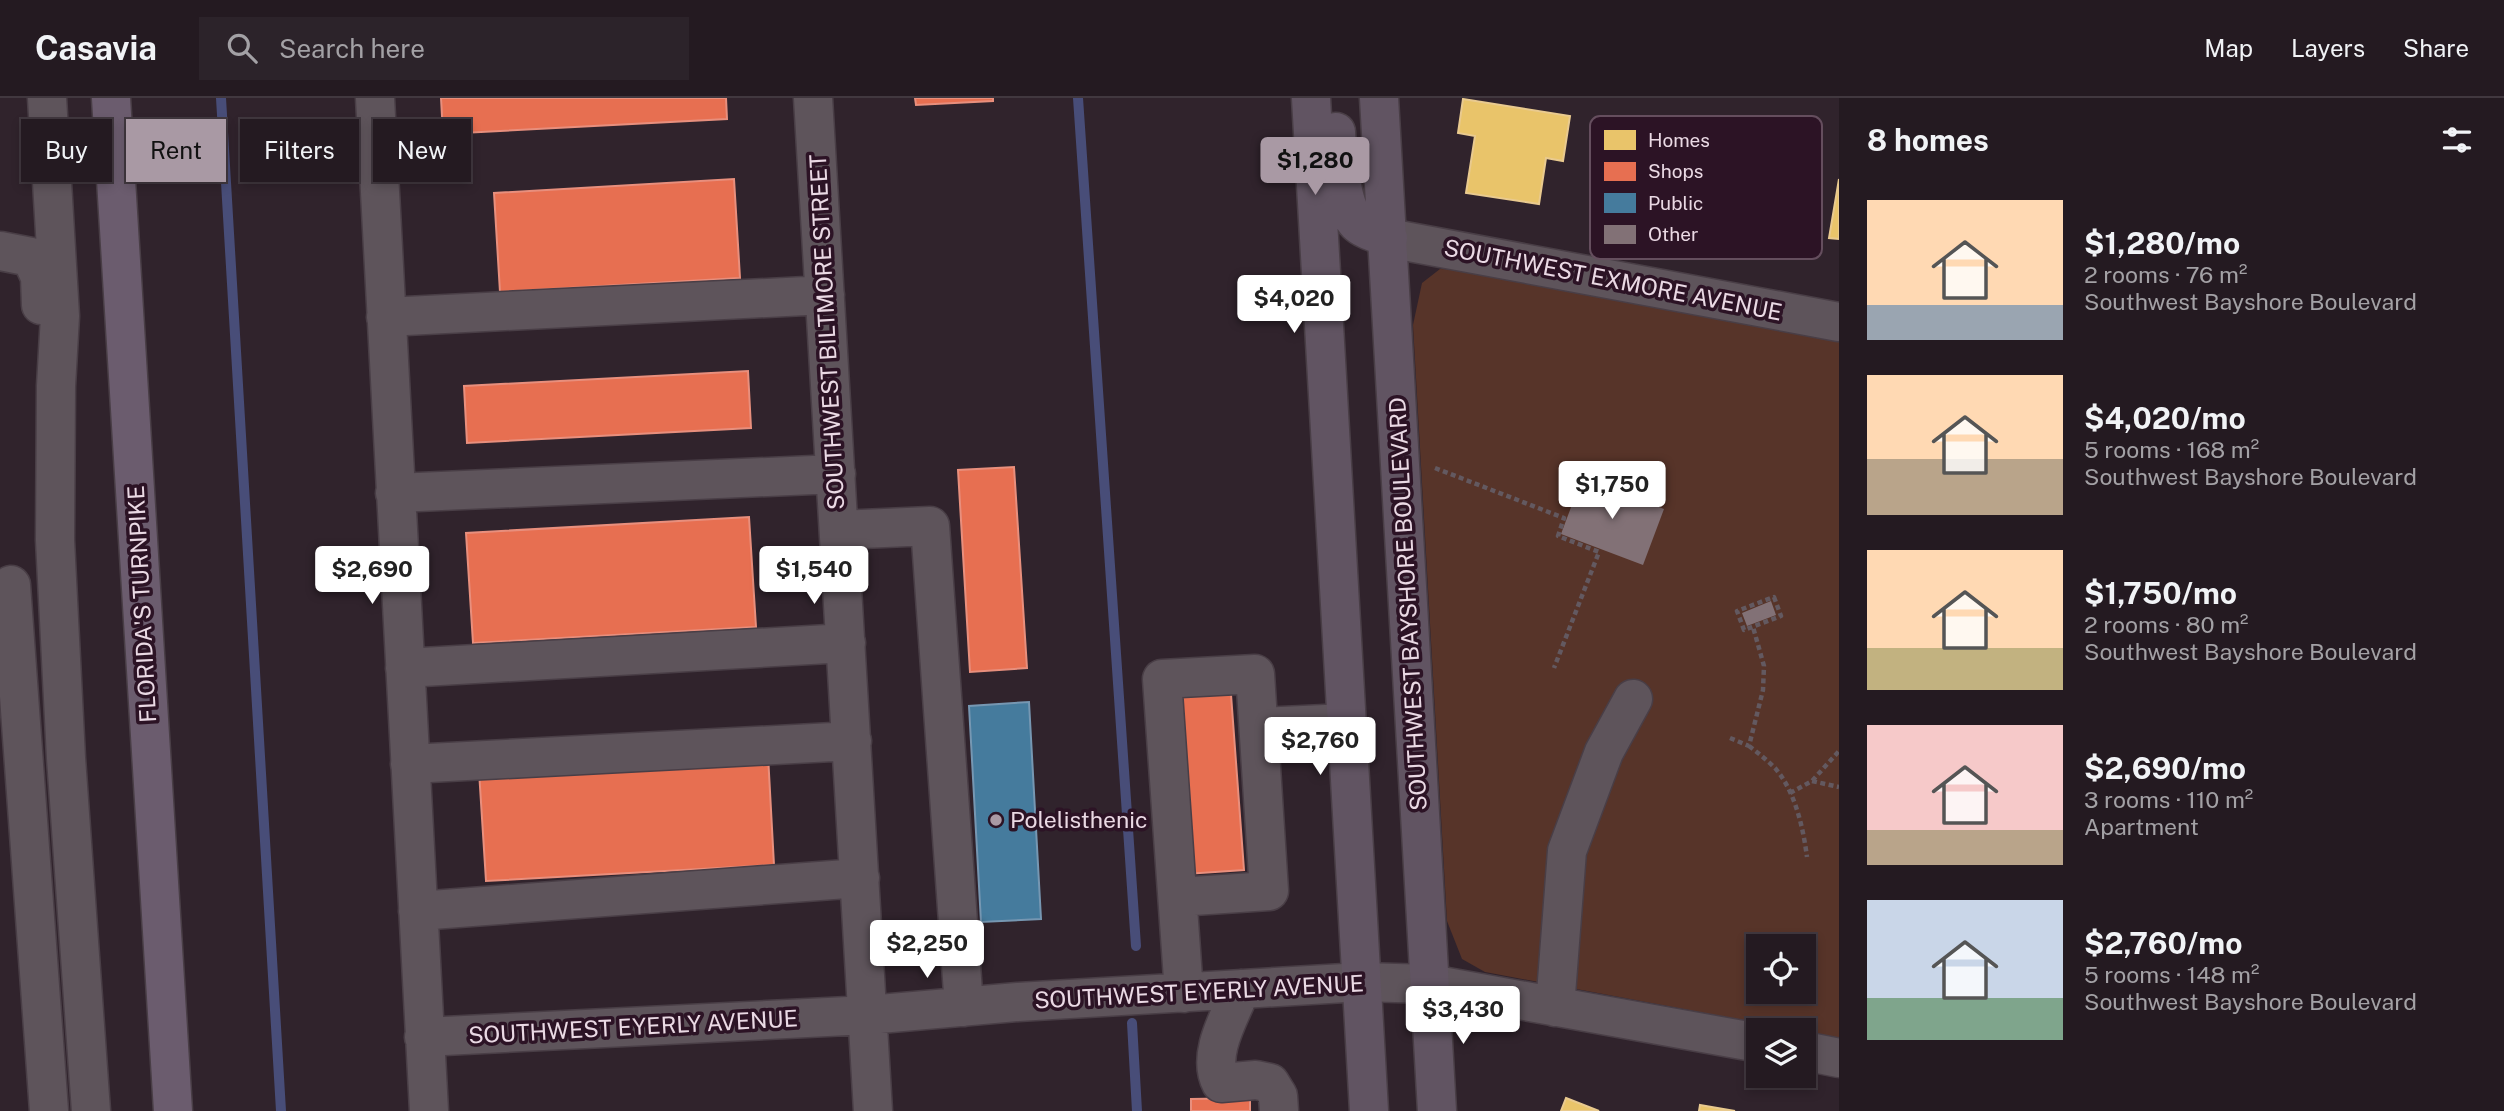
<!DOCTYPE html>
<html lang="en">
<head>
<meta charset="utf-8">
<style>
  body { margin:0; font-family:"Public Sans",sans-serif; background:#2c232a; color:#f1f3f6; height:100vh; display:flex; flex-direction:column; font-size:26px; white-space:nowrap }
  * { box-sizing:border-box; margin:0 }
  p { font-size:23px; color:#a3a1a5 }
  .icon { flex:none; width:38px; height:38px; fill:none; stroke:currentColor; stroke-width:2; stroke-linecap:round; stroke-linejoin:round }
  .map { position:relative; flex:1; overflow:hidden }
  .drawer { display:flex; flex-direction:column; background:#241a21; width:665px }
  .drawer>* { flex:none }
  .hud { position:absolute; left:21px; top:21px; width:665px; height:63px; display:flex; gap:14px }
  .buttons { position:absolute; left:1746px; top:836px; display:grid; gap:14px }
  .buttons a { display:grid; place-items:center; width:70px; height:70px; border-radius:0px; background:#241a21; box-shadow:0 4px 10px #0003,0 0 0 2px #41383f; font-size:35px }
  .price { position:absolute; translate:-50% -60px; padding:0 16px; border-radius:7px; background:#fff; color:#222; font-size:23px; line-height:46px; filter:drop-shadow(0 2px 4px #0008) }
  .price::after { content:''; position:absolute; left:50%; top:42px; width:21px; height:16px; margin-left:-10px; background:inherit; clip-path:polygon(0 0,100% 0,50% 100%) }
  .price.current { background:#a999a4; color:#111 }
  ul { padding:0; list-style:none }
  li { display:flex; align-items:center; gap:21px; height:175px; padding:0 28px }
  li span { display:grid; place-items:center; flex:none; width:196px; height:140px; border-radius:0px; color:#555 }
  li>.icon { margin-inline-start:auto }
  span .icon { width:84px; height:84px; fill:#fffc; stroke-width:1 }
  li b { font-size:30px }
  h2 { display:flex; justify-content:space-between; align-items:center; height:84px; padding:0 28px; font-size:30px }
  .tag { padding:0 24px; border-radius:0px; background:#241a21; box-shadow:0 4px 10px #0003,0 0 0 2px #41383f; font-size:24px; line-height:63px }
  .tag.current { background:#a999a4; color:#111 }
  header { display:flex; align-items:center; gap:42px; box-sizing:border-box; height:98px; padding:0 35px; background:#241a21; border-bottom:2px solid #41383f }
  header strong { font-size:33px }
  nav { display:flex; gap:38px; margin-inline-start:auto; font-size:24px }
  .search { width:490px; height:63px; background:#2c232a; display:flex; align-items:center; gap:18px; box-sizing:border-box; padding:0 24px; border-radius:0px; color:#a3a1a5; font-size:26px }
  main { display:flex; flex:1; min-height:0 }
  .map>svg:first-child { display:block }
</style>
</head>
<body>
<header>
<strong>Casavia</strong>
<div class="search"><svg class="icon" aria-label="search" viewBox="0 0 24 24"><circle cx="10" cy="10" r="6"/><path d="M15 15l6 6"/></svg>Search here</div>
<nav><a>Map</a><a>Layers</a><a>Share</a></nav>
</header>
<main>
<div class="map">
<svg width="1839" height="1013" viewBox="0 0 1839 1013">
  <rect width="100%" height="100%" fill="#30232c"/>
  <!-- green -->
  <path fill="#573429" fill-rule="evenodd" d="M1440,171L1471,172L1839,239V940L1485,874L1462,861L1447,823L1413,227L1422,185ZM1759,849H1804V894H1759Z"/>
  <!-- homes -->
  <path fill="#e9c46a" stroke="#e9ca8f" stroke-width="2" d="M1463,1L1570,18L1563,63L1546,60L1539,106L1466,95L1475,38L1458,35Z
    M1839,81V141L1829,140Z
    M1566,1000L1599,1013H1561Z
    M1700,1007L1735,1013H1699Z"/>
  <!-- shops -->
  <path fill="#e76f51" stroke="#e88f7d" stroke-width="2" d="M441,0H726L727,21L443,36Z
    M915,0H993V3L916,7Z
    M734,81L740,180L500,194L494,95Z
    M748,273L751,330L467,345L464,288Z
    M1014,369L1027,570L970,574L958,372Z
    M749,419L756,529L473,545L466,435Z
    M1230,583L1244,772L1186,776L1172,587Z
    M768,657L774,767L486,783L479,673Z
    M1250,1000V1013H1191V1001Z"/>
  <!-- public -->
  <path fill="#457b9d" stroke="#7697b2" stroke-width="2" d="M1029,604L1041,821L981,824L969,608Z"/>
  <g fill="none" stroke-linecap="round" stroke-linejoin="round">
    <!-- stream -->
    <path stroke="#484d78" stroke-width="10" d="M221,0L281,1013
      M1078,0L1136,848
      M1132,925L1137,1013"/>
  </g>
  <!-- building -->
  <path fill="#827176" d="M1582,380L1664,411L1643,467L1561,436Z
    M1771,503L1776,517L1747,528L1742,515Z"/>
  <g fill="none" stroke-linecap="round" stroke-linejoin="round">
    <defs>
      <path id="minor" d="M47,0L60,218L56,288L55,442L66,660L91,1013
        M375,0L429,1013
        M813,0L873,1013
        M1388,140L1839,224
        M0,153L31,159L40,179L41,207
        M386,219L825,197
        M395,395L836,376
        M839,432L930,428L964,909
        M11,487L49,1013
        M405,570L846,545
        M1259,629L1347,625
        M410,666L852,643
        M1178,799L1269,793L1255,576L1162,581L1184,895
        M418,813L860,780
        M1241,891C1230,918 1206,957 1221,985L1256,982L1270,985L1278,998L1279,1013
        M1555,909L1567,753L1604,654L1633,601
        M424,939L868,917L1018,904L1362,884L1430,886L1759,945
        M1804,953L1839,960"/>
      <path id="major" d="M1311,0L1369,1013
        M1379,0L1437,1013
        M1336,34C1337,56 1341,109 1357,125C1364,132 1379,136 1388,140"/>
      <path id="highway" d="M111,0L173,1013"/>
    </defs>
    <!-- minor casing -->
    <use href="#minor" stroke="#493e46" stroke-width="41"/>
    <!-- major casing -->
    <use href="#major" stroke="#493e46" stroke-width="41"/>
    <!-- highway casing -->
    <use href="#highway" stroke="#493e46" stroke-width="41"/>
    <!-- path -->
    <path stroke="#635960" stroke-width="4.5" stroke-dasharray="5 3.5" stroke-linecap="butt" d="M1435,370L1564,420L1558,438L1599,454L1554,570
      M1774,499L1781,518L1744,532L1737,513Z
      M1730,640L1749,648L1763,592L1764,568L1753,529
      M1749,648C1758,655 1767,662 1775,670C1795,693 1803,729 1807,759
      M1812,683L1839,689
      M1790,695L1812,683L1839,653"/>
    <!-- minor -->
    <use href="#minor" stroke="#5e545b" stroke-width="38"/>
    <!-- major -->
    <use href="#major" stroke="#615462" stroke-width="38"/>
    <!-- highway -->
    <use href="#highway" stroke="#6b5c6e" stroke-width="38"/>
  </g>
  <!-- markers -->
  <circle fill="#a999a4" stroke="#2c1325" stroke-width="2.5" cx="996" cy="722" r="7"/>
  <g text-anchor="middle" stroke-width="7" stroke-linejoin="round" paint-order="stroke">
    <!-- street labels -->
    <g font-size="23" fill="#ead9e4" stroke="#2c1325">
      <text transform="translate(1613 182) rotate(11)" y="8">SOUTHWEST EXMORE AVENUE</text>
      <text transform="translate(827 234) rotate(-93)" y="8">SOUTHWEST BILTMORE STREET</text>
      <text transform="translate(142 506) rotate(-93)" y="8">FLORIDA'S TURNPIKE</text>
      <text transform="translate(1408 506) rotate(-93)" y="8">SOUTHWEST BAYSHORE BOULEVARD</text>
      <text transform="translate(1199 894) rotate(-3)" y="8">SOUTHWEST EYERLY AVENUE</text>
      <text transform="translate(633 929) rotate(-3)" y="8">SOUTHWEST EYERLY AVENUE</text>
    </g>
    <!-- poi labels -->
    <g font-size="23" fill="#ead9e4" stroke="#2c1325" text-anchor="start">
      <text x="1010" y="730">Polelisthenic</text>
    </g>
  </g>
  <!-- legend -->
  <rect x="1590" y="18" width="232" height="143" rx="10" fill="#2c1325" stroke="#654e5e" stroke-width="2"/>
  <rect x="1604" y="32" width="32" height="20" fill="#e9c46a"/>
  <rect x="1604" y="64" width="32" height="19" fill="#e76f51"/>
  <rect x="1604" y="95" width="32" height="20" fill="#457b9d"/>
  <rect x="1604" y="127" width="32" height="19" fill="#827176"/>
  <g font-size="19" fill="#ead9e4">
    <text x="1648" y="49">Homes</text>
    <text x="1648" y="80">Shops</text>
    <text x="1648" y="112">Public</text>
    <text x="1648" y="143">Other</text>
  </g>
</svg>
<div class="buttons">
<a><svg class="icon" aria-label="locate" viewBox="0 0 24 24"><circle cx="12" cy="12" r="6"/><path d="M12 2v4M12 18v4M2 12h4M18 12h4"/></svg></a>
<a><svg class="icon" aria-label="layers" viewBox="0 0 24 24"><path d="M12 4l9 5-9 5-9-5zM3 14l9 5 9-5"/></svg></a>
</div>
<b class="price current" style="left:1315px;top:99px">$1,280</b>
<b class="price" style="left:1294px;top:237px">$4,020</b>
<b class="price" style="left:1612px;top:423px">$1,750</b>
<b class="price" style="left:372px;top:508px">$2,690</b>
<b class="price" style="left:814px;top:508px">$1,540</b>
<b class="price" style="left:1320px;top:679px">$2,760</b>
<b class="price" style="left:927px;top:882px">$2,250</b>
<b class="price" style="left:1463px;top:948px">$3,430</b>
<div class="hud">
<a class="tag">Buy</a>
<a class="tag current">Rent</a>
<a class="tag">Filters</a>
<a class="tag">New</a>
</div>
</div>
<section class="drawer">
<h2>8 homes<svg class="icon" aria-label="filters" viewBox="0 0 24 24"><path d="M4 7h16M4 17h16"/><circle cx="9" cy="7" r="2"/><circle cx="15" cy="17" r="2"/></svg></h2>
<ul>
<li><span style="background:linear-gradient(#ffd9b3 75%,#9aa5b1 0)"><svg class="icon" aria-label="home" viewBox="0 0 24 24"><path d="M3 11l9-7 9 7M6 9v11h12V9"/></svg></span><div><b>$1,280/mo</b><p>2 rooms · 76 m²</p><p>Southwest Bayshore Boulevard</p></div></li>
<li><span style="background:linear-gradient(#ffd9b3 60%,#b9a48a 0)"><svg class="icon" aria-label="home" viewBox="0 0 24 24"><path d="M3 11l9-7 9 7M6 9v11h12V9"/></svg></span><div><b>$4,020/mo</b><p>5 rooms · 168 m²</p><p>Southwest Bayshore Boulevard</p></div></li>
<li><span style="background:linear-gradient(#ffd9b3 70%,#c2b280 0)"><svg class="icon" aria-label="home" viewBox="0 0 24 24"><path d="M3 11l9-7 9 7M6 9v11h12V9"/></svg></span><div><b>$1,750/mo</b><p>2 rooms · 80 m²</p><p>Southwest Bayshore Boulevard</p></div></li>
<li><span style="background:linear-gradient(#f6c9c9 75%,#b9a48a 0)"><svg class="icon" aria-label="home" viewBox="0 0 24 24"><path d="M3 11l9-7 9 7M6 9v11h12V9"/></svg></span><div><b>$2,690/mo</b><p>3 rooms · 110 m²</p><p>Apartment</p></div></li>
<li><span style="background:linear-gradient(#c9d6e8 70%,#7fa58c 0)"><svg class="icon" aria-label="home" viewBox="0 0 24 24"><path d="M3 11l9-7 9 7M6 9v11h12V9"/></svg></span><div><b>$2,760/mo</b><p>5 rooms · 148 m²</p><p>Southwest Bayshore Boulevard</p></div></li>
</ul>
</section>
</main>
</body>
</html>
